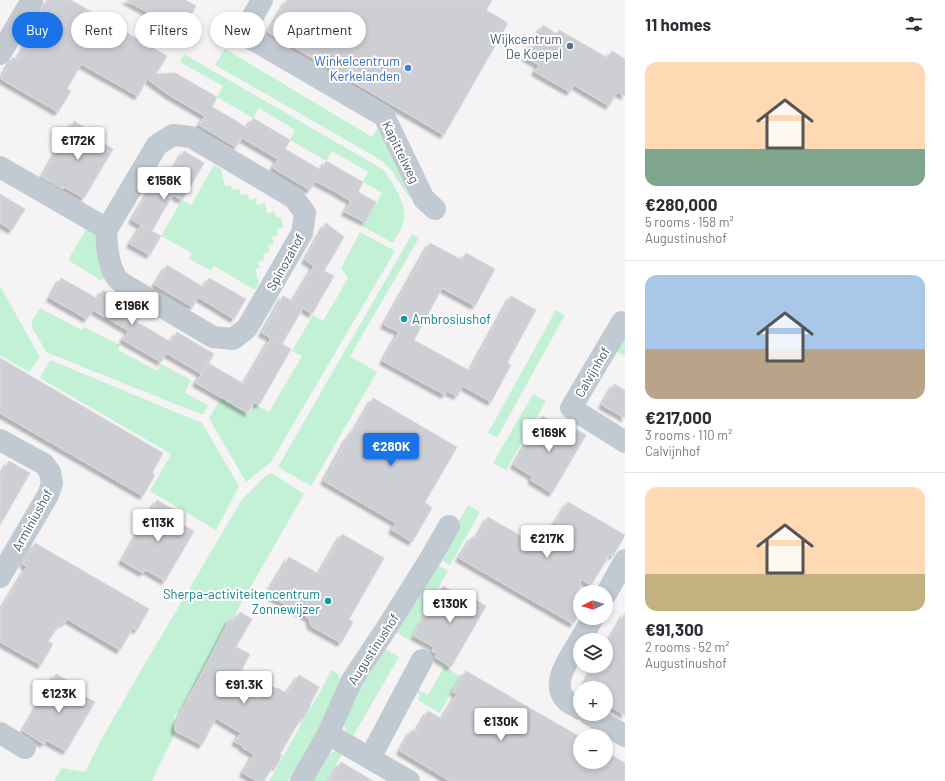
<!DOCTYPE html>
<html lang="en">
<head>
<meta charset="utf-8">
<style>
  body { margin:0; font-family:Barlow,sans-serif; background:#f2f2f3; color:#2b2b33; height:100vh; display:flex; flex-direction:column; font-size:15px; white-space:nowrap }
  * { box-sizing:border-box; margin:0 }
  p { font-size:13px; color:#7c7c81 }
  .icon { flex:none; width:22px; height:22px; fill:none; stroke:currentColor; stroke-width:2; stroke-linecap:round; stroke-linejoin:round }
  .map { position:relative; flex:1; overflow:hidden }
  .panel { display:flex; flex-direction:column; background:#fff; width:320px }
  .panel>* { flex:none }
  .banner { position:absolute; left:12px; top:12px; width:380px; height:36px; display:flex; gap:8px }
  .needle { width:26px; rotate:265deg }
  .buttons { position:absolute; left:573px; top:585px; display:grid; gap:8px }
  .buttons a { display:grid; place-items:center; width:40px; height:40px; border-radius:50%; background:#fff; box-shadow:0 2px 6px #0003; font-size:20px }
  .price { position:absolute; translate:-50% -34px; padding:0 9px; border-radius:4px; background:#fff; color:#222; font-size:13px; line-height:26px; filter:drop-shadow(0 1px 2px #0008) }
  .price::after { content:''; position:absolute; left:50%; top:24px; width:12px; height:9px; margin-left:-6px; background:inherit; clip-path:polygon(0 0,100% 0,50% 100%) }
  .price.on { background:#1a73e8; color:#fff }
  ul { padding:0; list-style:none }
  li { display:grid; align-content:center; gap:8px; height:212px; padding:0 20px }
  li+li { border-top:1px solid #e1e1e2 }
  li span { display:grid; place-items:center; height:124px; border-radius:12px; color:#555 }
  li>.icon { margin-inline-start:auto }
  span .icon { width:72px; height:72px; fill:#fffc; stroke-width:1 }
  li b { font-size:17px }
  h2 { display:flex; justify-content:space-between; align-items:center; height:48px; padding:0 20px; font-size:17px }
  .chip { padding:0 14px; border-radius:18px; background:#fff; box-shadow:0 2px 6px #0003; font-size:14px; line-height:36px }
  .chip.on { background:#1a73e8; color:#fff }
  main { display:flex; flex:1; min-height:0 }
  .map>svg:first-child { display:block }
</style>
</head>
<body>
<main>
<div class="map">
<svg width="625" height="781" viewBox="0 0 625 781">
  <defs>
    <filter id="shadow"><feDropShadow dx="-3.5" dy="3.5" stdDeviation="1" flood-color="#0004"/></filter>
  </defs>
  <rect width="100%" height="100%" fill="#f5f3f3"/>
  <!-- green -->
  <path fill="#c3f1d5" d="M225,49L372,137L381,123L416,196L409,197L391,170L381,160L215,65Z
    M184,54L384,170C395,188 411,207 401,229C399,234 395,238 393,243L362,226L382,193L363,182L368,172L332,151L326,161L290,140L295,130L259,108L253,118L217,97L223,86L180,62Z
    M214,165L221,169L225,186L231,185L232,190L239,189L241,195L248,194L249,200L256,198L257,205L265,203L267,213L275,212L276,218L281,217L283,228L277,229L278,235L272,237L274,244L268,245L269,252L263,254L264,260L258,262L260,268L255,269L259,283L255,290L214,266L211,271L189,259L192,253L161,236L182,200L191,205Z
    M87,228L96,234L107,278L100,280L68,260Z
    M360,232L395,251L271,462L246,482L209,418L233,378L244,384L232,405L248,415L255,404L269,412L302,356L292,351L313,315L323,321L348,278L341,268Z
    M412,234L419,238L350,356L377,372L311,486L278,467Z
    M0,286L40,357L29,372L0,355Z
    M40,308L82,330L84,327L120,345L118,350L157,371L161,364L191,380L185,393L208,405L203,415L46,352L32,327V321Z
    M556,310L565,315L497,438L488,433Z
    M625,330V356L614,350Z
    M50,360L202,423L239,486L216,530L150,491L171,454L40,378Z
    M533,394L546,401L506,470L493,463Z
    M272,473L304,494L178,714L174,716L175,733L152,781H54L62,768L85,772L101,740L143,667L241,501L266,475Z
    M468,505L480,512L450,565L438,558Z
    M434,563L448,571L409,640L396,632Z
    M380,646L399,657L353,736L347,732L343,724Z
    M444,667L460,676L440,713L418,700L420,695L415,692L417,689L428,695Z
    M332,670C337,673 340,675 340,681L321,726L288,781H269Z
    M337,751L343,752L327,781H307L326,754Z"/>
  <!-- building -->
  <path fill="#cdcfd5" stroke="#d7d9de" filter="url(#shadow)" d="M47,0H71L167,56L156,74L175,73L217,97L212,107L230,117L247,128L253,118L290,140L285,149L321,170L326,161L363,182L358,192L376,202L365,222L345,212L351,201L334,191L315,181L310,190L273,168L278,159L242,138L236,147L199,125L205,116L169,95L147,79L138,96L81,64L67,89L71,91L58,112L1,79L13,57L17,60L44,13L40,11Z
    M126,0H185L196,6L183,28L164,16L161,20Z
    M287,0H492L486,10L508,23L444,135L268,32Z
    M543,25L557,34L559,30L608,58L612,51L625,59V96L617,92L609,106L574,85L570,92L535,72L539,65L525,57Z
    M74,121L95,133L93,137L113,149L84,198L64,187L63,189L42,177Z
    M184,151L204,163L182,200L173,195L162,213L152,231L161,236L150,255L130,244L141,226L146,228L132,220L154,183L163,188Z
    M0,194L25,209L12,230L0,223Z
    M326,223L344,237L324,271L334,276L312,314L303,308L282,344L273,339L291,349L259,405L254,402L248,413L196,383L208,363L244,384L271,338L262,333L274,312L283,296L293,301L314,266L305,260Z
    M430,243L462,260L466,253L495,269L475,306L442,288L414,340L470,371L511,296L536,310L507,363L511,365L491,402L463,386L457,396L447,391L445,395L383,361L399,332L384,325Z
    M167,265L203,287L209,278L246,299L234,319L198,297L193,307L155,285Z
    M61,278L98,299L103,290L141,312L135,321L154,332L171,342L177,332L214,354L202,374L166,353L161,362L123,340L129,331L93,310L87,319L50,298Z
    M0,358L163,453L152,473L155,475L143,496L0,413Z
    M614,384L625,390V418L602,405Z
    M373,398L457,447L425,502L432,508L412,542L392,530L396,523L324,481L348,437H349L354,429H355Z
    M542,416L562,427L565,423L586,435L552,493L531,480L533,477L514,465Z
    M9,461L30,473L0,525V476Z
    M157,500L174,510L172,513L176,516L174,520L194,531L165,581L146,570L143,573L122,561Z
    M568,502L625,535L613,556L610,554L591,585L580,579V612L573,624L459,558L472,537L476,539L488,517L545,550L559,525L555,523Z
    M342,534L384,558L349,619L353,622L341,643L311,626L309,618L267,594L289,557L319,574Z
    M35,543L149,609L137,630L133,628L120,650L69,620V617L67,621L59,625L48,641L53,644L41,665L0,642V611L27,567L23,564Z
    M443,586L463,597L465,593L486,606L451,667L435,657L437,654L432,651L434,647L414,636Z
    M240,612L252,619L236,647L250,654L234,685L260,700L268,685L269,686L270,685L277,689V688L287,693L299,675L319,687L309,707H310L303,719L301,718L280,754L282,755L276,767L273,766L264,781H257L243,773L254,754L243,748V746L235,742L241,733L216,718L202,745L175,731V725L230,619L234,622Z
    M625,613V715L606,704V688H582L594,666H606V646Z
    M466,671L580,737V762H606V752L625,763V781H450L400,751L412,730L416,732L428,711L442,719L457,694L453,692Z
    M56,674L78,686L75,691L95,702L66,751L46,740L44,744L23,731Z
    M341,762L373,781H330Z"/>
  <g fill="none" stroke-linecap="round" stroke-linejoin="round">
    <!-- minor -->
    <path stroke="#c1cad2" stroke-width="22" d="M262,0L243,34L384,116L424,199L435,209
      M0,54L32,0
      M173,135L191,137L294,198L305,213L302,233L247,328L233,339L213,337L125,285C122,283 118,280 116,277C109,267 105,240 107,229L157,145Z
      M0,167L107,229
      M622,322L571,408L625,442
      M0,440L44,464L50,472L52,483L48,495L0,577
      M606,594L625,560
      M580,640C571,656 549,683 566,700C570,704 576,706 580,709
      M580,640L593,618
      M589,714L625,736
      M0,733L25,748
      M328,734L409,781
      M370,758L422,660
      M301,781L328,734L352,680L386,629L430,559L449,526"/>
  </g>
  <!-- markers -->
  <circle fill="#5c6f8a" stroke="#fff" stroke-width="1.5" cx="570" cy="46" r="4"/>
  <circle fill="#3f7fe0" stroke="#fff" stroke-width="1.5" cx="408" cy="68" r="4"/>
  <g fill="#0f9aa8" stroke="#fff" stroke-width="1.5">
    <circle cx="404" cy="319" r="4"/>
    <circle cx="328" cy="601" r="4"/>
  </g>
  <g text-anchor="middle" stroke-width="4" stroke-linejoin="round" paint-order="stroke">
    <!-- service labels -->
    <g font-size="13" fill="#4e5e75" stroke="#fff" text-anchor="end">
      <text x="562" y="44">Wijkcentrum<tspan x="562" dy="15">De Koepel</tspan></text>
    </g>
    <!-- shop labels -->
    <g font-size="13" fill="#366cbe" stroke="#fff" text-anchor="end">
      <text x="400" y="66">Winkelcentrum<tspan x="400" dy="15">Kerkelanden</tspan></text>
    </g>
    <!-- street labels -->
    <g font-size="13" fill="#4a5661" stroke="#fff">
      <text transform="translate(401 152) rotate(64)" y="5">Kapittelweg</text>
      <text transform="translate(285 262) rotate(-61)" y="5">Spinozahof</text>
      <text transform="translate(592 372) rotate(-60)" y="5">Calvijnhof</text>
      <text transform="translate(32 520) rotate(-61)" y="5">Arminiushof</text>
      <text transform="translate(373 649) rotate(-57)" y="5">Augustinushof</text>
    </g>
    <!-- culture labels -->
    <g font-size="13" fill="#0d838f" stroke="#fff" text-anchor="start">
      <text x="412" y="324">Ambrosiushof</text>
      <text x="320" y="599" text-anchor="end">Sherpa-activiteitencentrum<tspan x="320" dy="15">Zonnewijzer</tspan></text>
    </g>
  </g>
</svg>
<div class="buttons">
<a><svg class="needle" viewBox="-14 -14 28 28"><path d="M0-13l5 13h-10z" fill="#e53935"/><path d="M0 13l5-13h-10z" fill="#7c7c81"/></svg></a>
<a><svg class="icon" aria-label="layers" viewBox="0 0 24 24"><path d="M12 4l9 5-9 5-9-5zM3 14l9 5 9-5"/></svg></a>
<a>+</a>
<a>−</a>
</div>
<b class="price" style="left:78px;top:161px">€172K</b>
<b class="price" style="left:164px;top:201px">€158K</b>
<b class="price" style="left:132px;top:326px">€196K</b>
<b class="price" style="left:549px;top:453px">€169K</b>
<b class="price on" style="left:391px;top:467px">€280K</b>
<b class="price" style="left:158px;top:543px">€113K</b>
<b class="price" style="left:547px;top:559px">€217K</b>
<b class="price" style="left:450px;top:624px">€130K</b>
<b class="price" style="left:244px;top:705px">€91.3K</b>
<b class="price" style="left:59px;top:714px">€123K</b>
<b class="price" style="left:501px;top:742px">€130K</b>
<div class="banner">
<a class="chip on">Buy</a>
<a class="chip">Rent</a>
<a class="chip">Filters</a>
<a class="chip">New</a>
<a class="chip">Apartment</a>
</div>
</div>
<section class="panel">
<h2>11 homes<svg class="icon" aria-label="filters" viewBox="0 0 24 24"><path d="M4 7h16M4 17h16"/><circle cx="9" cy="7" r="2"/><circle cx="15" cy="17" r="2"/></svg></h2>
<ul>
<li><span style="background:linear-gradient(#ffd9b3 70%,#7fa58c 0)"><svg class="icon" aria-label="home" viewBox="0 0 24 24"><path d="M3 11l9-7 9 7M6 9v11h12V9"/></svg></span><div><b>€280,000</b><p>5 rooms · 158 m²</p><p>Augustinushof</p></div></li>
<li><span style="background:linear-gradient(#a9c7e8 60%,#b9a48a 0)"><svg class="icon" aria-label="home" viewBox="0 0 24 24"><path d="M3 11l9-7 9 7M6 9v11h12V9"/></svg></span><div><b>€217,000</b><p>3 rooms · 110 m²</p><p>Calvijnhof</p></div></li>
<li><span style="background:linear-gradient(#ffd9b3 70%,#c2b280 0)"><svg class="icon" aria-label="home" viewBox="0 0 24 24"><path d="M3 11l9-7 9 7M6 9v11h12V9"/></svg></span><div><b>€91,300</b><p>2 rooms · 52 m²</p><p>Augustinushof</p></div></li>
</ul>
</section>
</main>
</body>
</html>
